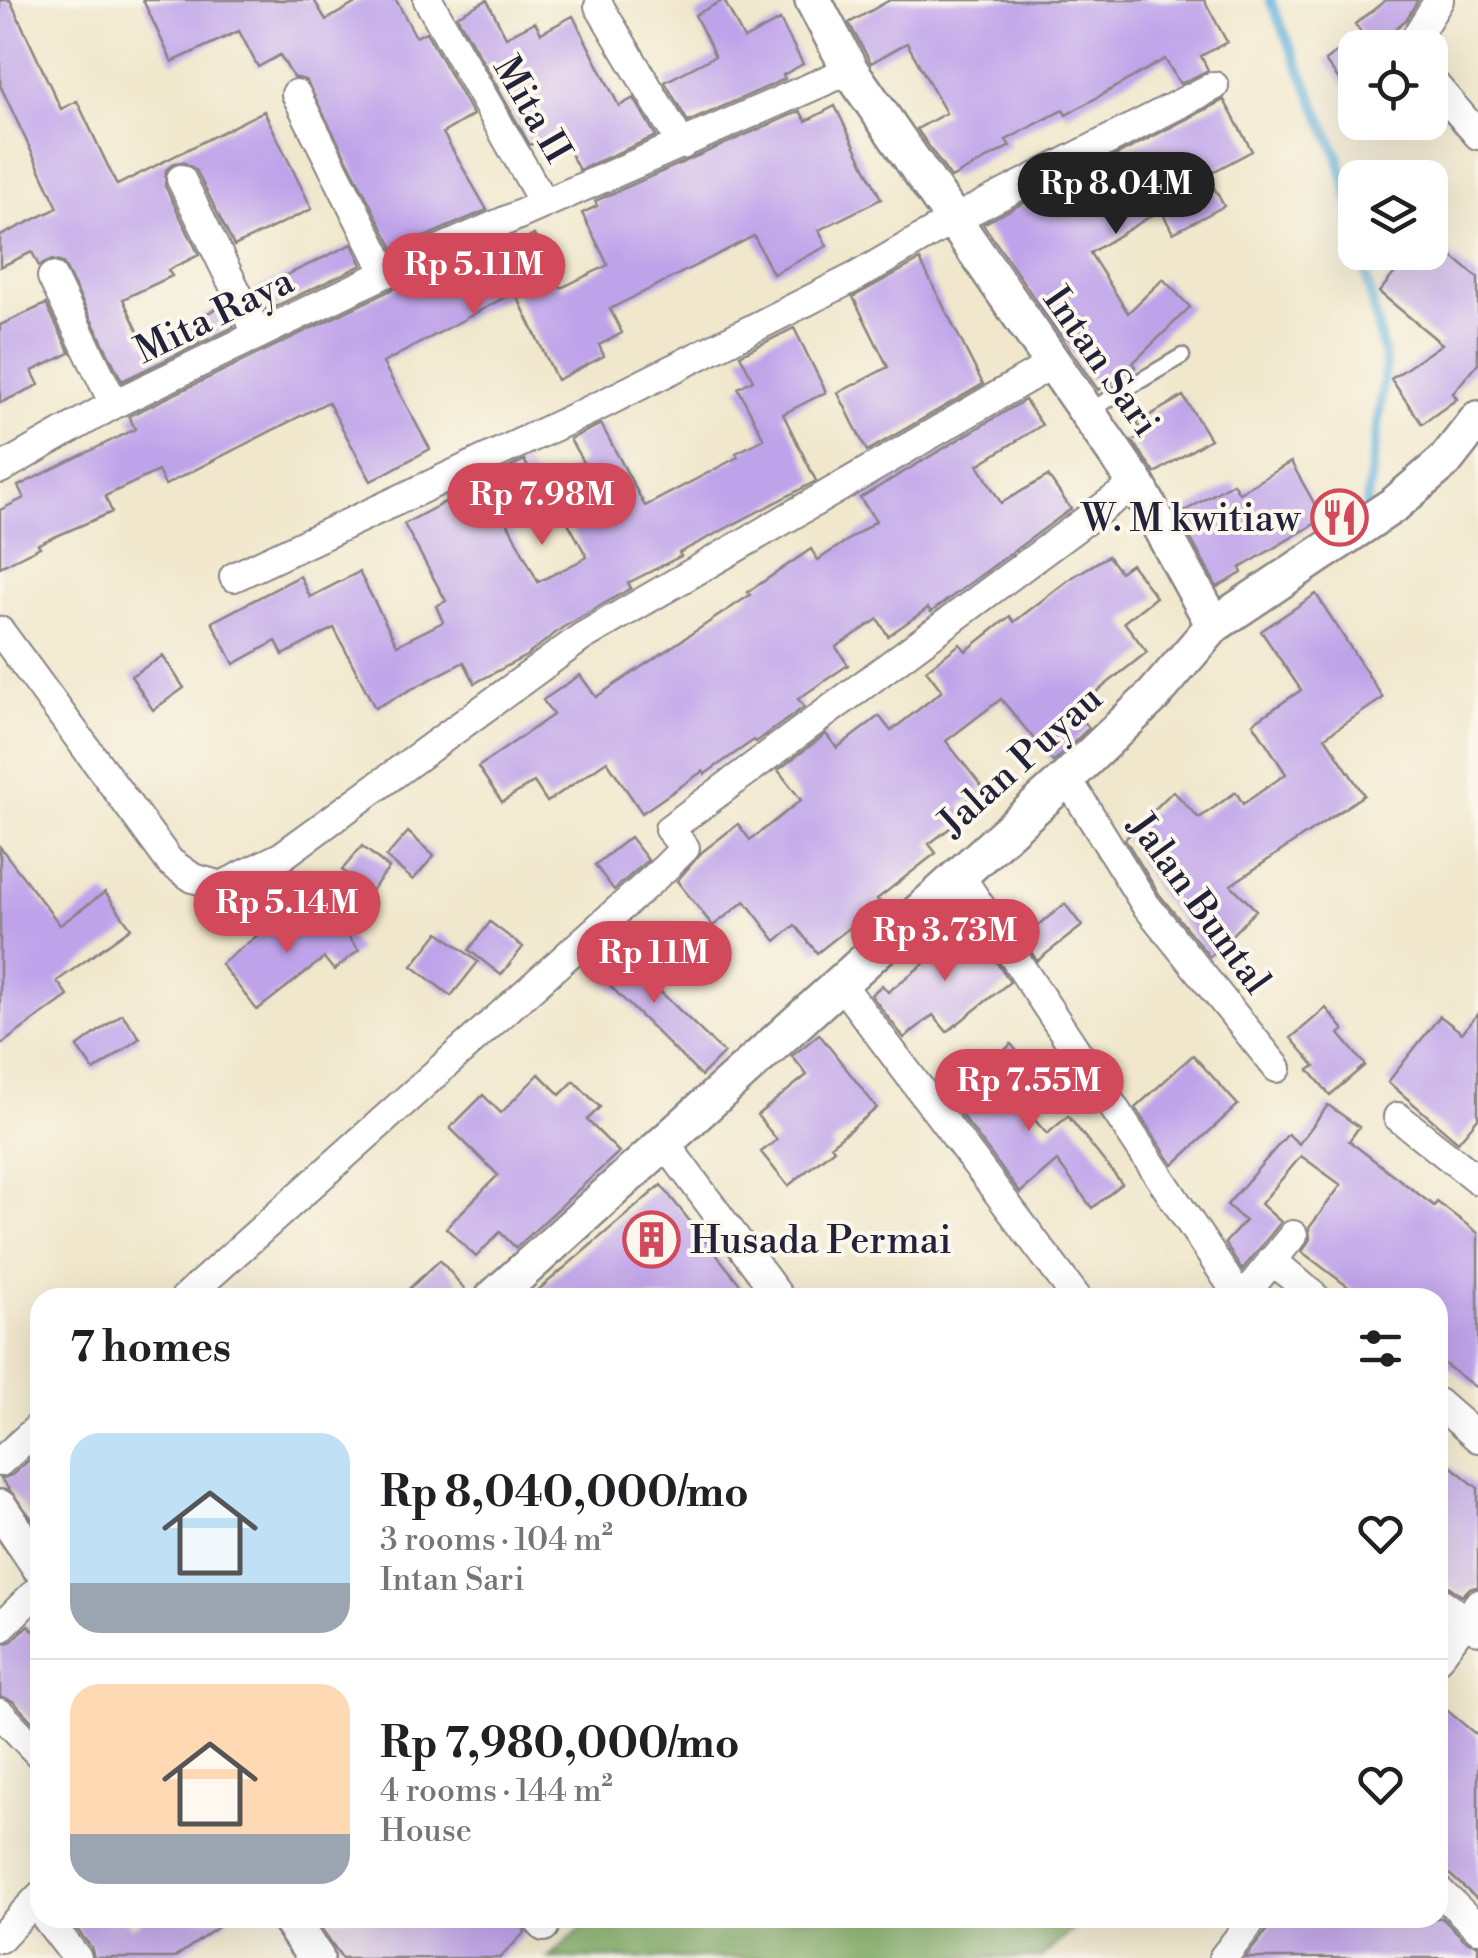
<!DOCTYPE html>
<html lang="en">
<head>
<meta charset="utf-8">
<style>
  body { margin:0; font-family:"Libre Bodoni",serif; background:#f2f2f2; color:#202124; height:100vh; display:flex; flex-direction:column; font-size:38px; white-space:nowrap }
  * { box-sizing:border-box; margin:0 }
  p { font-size:32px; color:#757577 }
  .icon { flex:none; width:55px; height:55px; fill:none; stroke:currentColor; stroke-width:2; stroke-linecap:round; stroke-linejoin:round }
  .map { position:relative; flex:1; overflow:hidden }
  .drawer { position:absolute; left:30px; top:1288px; width:1418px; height:640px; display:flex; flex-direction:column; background:#fff; border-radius:30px; box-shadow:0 10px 40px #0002 }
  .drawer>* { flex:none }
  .tools { position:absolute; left:1338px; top:30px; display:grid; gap:20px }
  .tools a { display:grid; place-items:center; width:110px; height:110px; border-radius:20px; background:#fff; box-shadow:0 10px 40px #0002; font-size:50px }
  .price { position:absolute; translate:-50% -85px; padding:0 22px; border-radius:35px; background:#d1495b; color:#fff; font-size:32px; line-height:65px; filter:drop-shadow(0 2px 5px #0008) }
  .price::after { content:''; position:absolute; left:50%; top:60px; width:30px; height:22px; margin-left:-15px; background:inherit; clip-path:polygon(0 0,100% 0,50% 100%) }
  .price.selected { background:#222; color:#fff }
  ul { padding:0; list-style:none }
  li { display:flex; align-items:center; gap:30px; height:250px; padding:0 40px }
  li+li { border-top:2px solid #e0e0e0 }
  li span { display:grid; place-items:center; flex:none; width:280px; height:200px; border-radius:30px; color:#555 }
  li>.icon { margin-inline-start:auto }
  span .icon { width:120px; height:120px; fill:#fffc; stroke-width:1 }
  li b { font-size:42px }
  h2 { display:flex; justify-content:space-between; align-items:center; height:120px; padding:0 40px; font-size:42px }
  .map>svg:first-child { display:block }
</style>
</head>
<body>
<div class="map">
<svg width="1478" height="1958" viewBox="0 0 1478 1958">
  <rect width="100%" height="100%" fill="#fbf7ec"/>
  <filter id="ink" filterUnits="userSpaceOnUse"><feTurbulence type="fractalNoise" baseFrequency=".01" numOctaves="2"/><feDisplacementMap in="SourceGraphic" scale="20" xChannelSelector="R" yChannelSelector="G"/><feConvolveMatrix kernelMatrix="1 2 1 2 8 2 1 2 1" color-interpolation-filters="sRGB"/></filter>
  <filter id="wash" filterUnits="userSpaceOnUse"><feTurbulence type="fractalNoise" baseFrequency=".0048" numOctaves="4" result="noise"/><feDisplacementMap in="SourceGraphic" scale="40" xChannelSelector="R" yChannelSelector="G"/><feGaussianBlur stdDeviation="2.25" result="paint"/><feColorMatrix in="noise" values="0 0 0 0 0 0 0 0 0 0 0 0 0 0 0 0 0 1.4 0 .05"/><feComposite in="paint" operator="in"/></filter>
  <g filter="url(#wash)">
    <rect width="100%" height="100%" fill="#f0e7cc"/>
    <!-- forest -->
    <path fill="#83af67" stroke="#526851" stroke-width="2.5" d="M594,1918H1085L1041,1958H548Z"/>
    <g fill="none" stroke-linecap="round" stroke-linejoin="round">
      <!-- stream -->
      <path stroke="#60b0da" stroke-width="10" d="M1270,0L1339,158L1355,228
        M1361,252L1386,365L1366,509"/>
    </g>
    <g id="blocks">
      <!-- building -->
      <path fill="#bfa3ea" d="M0,0H10L61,109L77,101L117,185L264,111L312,209L234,246L196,170L183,162L174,163L166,170L165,186L199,255L168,270L172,276L123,299L144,344L224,305L234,327L122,381L63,263L52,260L39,266L32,252L0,267V236L58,208L0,85Z
        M143,0H314L326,20L361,0H396L416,37L426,32L473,115L443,133L487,210L394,250L306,80L293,77L280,55L258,67L239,31L172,62Z
        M487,0L506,37L535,22L541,33L573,16L619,106L634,98L656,136L579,170L558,130L530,145L457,16Z
        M724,0L744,39L780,20L803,64L783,75L785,79L688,122L665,82L715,56L695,15Z
        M890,0H1204L1227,42L1201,56L1208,70L1180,84L1165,59L1066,115L1063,110L1006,140L1010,146L951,178L917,129L946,113L907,43L871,63L849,23Z
        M1386,0H1418L1406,20L1372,47L1355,24Z
        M1355,38V101L1325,61Z
        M1224,100L1252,151L1207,175L1224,206L1173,233L1161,210L1090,253L1128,313L1163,279L1190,307L1133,363L1135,367L1098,390L983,224Z
        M835,106L881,199L819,230L827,246L773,274L754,236L610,309L622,333L599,345L604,356L557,380L515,292L383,363L430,449L371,481L328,402L165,485L158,471L105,496L112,512L38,544L40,547L0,567V510L24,498L18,486L135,429L129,416L393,289L505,240L509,248L534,235L561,288L608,265L582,213L597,206L595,201L800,111L806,121Z
        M1430,238L1478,278V363L1453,393L1457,399L1422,424L1391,379L1442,344L1379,292L1412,252H1430Z
        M352,244L362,265L266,311L255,290Z
        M920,260L983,384L867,451L838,393L888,367L853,297Z
        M46,304L70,353L32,371L39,385L0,403V325Z
        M794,328L826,392L783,414L816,481L679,553L681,556L628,583L631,588L562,628L526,656L475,683L464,662L375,708L334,628L283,655L276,641L234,664L212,622L300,576L310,597L359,572L397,645L443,622L436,606L446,601L404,524L524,460L546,501L507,522L538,582L582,560L587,557L546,483L583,462L570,439L601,424L645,506L738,457L736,453L764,439L738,388L753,380L740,355Z
        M1183,396L1210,439L1155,473L1132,441L1144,434L1137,423Z
        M1025,400L1042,425L978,465L1001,503L1048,476L1071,509L931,612L928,608L888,636L878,619L836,647L848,665L798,699L804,707L756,742L754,740L705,774L703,771L642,813L607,761L547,802L534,782L502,802L478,767L553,715L543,700L580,675L596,697L750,595L748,592L811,549L818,560L876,521L860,498Z
        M1291,462L1323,519L1240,568L1242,573L1217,587L1178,515L1233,483L1239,493Z
        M1108,556L1120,572L1131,564L1156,597L1124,622L1147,652L1075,709L1089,728L1053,762L1001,699L946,741L983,788L960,806L967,815L929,844L936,853L877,899L881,903L817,953L795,925L776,941L745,901L713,926L677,881L702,852L738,824L750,840L801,800L778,770L826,734L837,748L879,716L891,731L942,691L926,670L960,644L966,651L1010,616L1014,622L1071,578Z
        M1316,594L1383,698L1325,737L1364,795L1231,885L1256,910L1210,957L1159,894L1125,839L1173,791L1199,818L1236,792L1243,804L1286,774L1253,723L1301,690L1261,631Z
        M163,656L184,688L153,710L131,676Z
        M408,832L434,856L413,880L386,857Z
        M630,837L648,860L614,890L595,865Z
        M362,846L389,868L370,892L342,870Z
        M0,847L60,925L105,892L131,928L57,981L68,996L0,1045Z
        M1065,904L1082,926L1037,961L1022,938Z
        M325,907L359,950L334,970L324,958L257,1010L221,964L276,921L288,936Z
        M960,908L1010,982L947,1032L933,1015L904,1038L871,995L882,985L888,992L964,932L951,915Z
        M490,922L523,947L501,975L469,950Z
        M439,932L478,962L451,996L412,966Z
        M614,938L644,967L639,971L724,1053L701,1076L586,962Z
        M1326,1008L1344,1030L1339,1034L1365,1065L1330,1095L1309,1070L1315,1066L1291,1038Z
        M1478,1013V1118L1458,1142L1388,1082L1440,1016L1462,1033Z
        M122,1014L140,1038L94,1071L77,1047Z
        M819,1034L877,1108L831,1145L834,1149L788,1186L761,1152L777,1140L757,1115L807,1075L792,1056Z
        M1011,1044L1030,1067L1007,1088L1047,1134L1068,1116L1122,1184L1092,1208L1057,1161L1020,1193L951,1101Z
        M1193,1055L1238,1105L1173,1165L1135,1108Z
        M539,1074L560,1095L574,1081L600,1107L587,1120L619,1152L516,1248L500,1232L476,1257L446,1228L498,1175L450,1128L483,1095L501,1113Z
        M1328,1105L1359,1127L1349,1141L1434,1206L1437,1202L1478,1233V1389L1438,1359V1298H1363L1302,1252L1310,1239L1309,1228L1341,1185L1301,1156L1261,1204L1281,1222L1242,1270L1225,1243L1245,1221L1227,1205L1288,1134L1299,1144Z
        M661,1185L751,1298H529Z
        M440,1260L472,1298H399Z
        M40,1450V1529L1,1479L12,1475Z
        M1438,1456L1478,1488V1587L1470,1588L1462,1596L1448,1586L1438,1583Z
        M28,1625L40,1637V1730L13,1701L0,1696V1645L12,1641Z
        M1438,1703L1478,1736V1900L1438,1864Z
        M68,1918H124L132,1928L147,1918H231L174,1958H94L91,1947Z
        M314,1918H519L525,1932L500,1958H342Z
        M1271,1918H1442L1466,1941L1478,1945V1958H1245L1268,1929Z"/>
    </g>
  </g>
  <g filter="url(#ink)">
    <use href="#blocks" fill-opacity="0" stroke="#898484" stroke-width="2.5"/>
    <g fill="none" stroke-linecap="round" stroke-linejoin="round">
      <defs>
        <path id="service" d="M1087,412L1182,356"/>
        <path id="minor" d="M428,0L543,202
          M599,6L682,145
          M1409,48L1439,0
          M1430,79L1478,135
          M296,94L386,273
          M181,179L258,335
          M52,277L114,404
          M0,469L114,404L386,273L850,70
          M234,577L605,403L857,276L951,221L1214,86
          M0,631L170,862L193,878L221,886L282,856L582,637L1052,364
          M1067,778L1145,904L1277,1068
          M959,874L1240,1298
          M841,984L1077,1298
          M1398,1117L1478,1180
          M664,1142L780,1298
          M1272,1260L1316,1298
          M185,1298L665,868L685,848L669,829L1136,483
          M1242,1298L1293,1235
          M1438,1403L1478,1438
          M0,1462L40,1426
          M1438,1600L1478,1630
          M0,1628L40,1588
          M1438,1658L1478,1604
          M0,1713L40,1755
          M1438,1890L1478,1928
          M46,1918L77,1958
          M536,1918L544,1927
          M0,1938L40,1896
          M1223,1958L1254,1918"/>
        <path id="tertiary" d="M813,0L850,70L1136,483L1214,625
          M493,1298L1067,778L1154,695L1214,625L1395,504L1445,461L1478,419
          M0,1508L40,1567
          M288,1918L316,1958"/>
      </defs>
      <!-- service casing -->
      <use href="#service" stroke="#898484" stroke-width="19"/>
      <!-- minor casing -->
      <use href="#minor" stroke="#898484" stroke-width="32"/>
      <!-- tertiary casing -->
      <use href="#tertiary" stroke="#898484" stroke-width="40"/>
      <!-- service -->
      <use href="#service" stroke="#fff" stroke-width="14"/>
      <!-- minor -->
      <use href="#minor" stroke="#fff" stroke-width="28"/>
      <!-- tertiary -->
      <use href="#tertiary" stroke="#fff" stroke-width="35"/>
    </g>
  </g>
  <!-- icons -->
  <defs>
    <symbol id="restaurant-ring" viewBox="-11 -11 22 22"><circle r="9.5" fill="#fbf7ec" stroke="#d1495b" stroke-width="1.5"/><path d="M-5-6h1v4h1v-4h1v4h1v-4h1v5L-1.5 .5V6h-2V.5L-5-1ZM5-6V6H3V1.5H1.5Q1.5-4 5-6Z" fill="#d1495b"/></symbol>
    <symbol id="building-ring" viewBox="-11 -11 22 22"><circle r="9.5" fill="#fbf7ec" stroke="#d1495b" stroke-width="1.5"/><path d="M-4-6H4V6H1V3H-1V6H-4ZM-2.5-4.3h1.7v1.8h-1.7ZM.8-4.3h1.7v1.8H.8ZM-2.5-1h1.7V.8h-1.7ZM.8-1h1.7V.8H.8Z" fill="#d1495b"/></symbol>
  </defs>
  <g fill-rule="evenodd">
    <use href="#restaurant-ring" x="1308" y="486" width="63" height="63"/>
    <use href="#building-ring" x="620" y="1208" width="63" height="63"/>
  </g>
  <g text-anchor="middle" stroke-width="8" stroke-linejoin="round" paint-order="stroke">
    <!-- street labels -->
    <g font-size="38" fill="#22223b" stroke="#fbf7ec">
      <text transform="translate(533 109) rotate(60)" y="13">Mita II</text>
      <text transform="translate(214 315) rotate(-26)" y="13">Mita Raya</text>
      <text transform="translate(1102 361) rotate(55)" y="13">Intan Sari</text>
      <text transform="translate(1020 760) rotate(-42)" y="13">Jalan Puyau</text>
      <text transform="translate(1200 903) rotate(54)" y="13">Jalan Buntal</text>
    </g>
    <!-- poi labels -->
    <g font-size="38" fill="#22223b" stroke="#fbf7ec" text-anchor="end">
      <text x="1300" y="531">W. M kwitiaw</text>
      <text x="690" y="1253" text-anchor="start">Husada Permai</text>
    </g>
  </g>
</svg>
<div class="tools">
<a><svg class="icon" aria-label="locate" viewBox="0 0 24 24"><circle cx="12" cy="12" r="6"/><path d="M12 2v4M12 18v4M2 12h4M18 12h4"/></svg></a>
<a><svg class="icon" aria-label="layers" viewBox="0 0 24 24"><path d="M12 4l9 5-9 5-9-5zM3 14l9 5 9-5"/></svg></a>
</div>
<b class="price selected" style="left:1116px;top:237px">Rp 8.04M</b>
<b class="price" style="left:474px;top:318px">Rp 5.11M</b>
<b class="price" style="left:542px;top:548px">Rp 7.98M</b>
<b class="price" style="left:287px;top:956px">Rp 5.14M</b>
<b class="price" style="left:945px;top:984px">Rp 3.73M</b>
<b class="price" style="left:654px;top:1006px">Rp 11M</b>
<b class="price" style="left:1029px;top:1134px">Rp 7.55M</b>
<section class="drawer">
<h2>7 homes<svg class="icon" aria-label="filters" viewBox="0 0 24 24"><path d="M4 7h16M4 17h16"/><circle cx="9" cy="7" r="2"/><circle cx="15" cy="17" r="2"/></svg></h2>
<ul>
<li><span style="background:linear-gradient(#bfe0f5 75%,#9aa5b1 0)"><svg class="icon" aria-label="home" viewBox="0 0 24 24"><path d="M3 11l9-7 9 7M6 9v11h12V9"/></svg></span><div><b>Rp 8,040,000/mo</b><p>3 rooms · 104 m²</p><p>Intan Sari</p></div><svg class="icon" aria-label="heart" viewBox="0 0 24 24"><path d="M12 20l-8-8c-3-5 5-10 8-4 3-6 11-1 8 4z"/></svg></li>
<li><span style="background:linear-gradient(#ffd9b3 75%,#9aa5b1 0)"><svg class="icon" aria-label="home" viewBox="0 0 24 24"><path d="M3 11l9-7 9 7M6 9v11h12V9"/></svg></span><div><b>Rp 7,980,000/mo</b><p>4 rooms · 144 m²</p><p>House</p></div><svg class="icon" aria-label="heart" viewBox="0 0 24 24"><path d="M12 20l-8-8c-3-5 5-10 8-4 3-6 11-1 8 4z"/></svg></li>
</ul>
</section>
</div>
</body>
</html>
